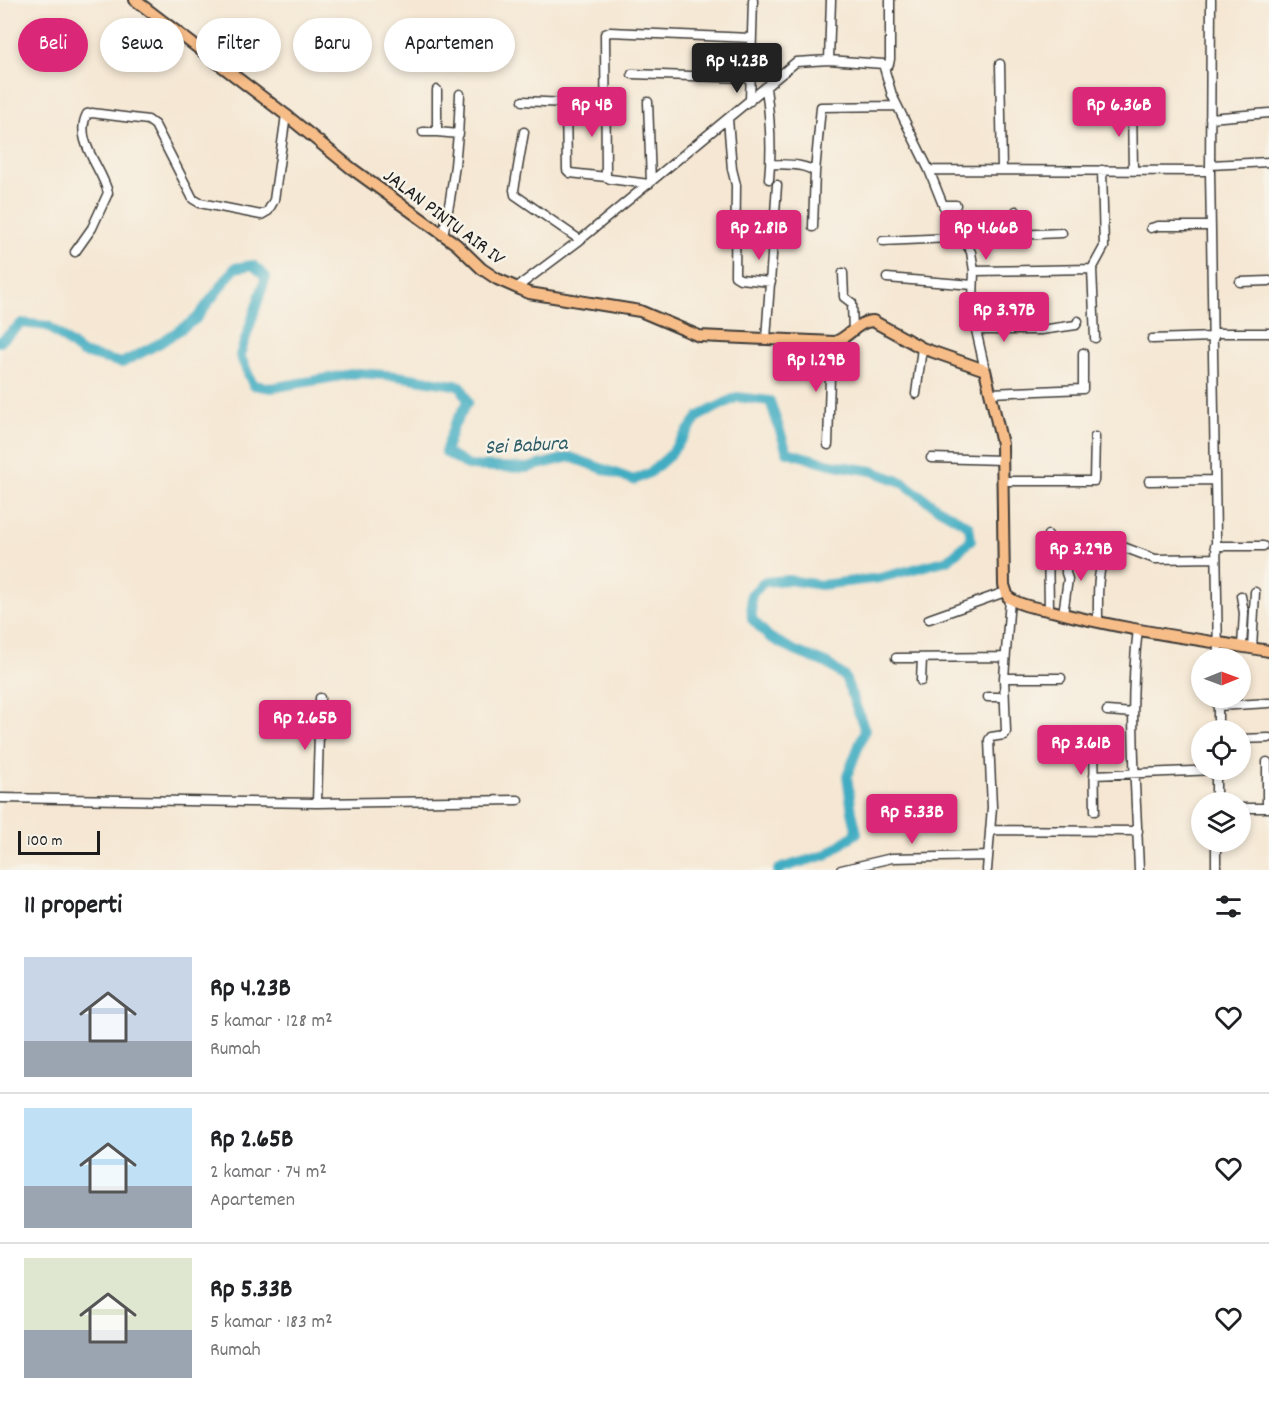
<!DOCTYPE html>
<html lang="id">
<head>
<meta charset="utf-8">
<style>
  body { margin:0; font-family:Dekko,sans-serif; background:#f6f6f6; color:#202124; height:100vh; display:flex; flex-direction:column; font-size:22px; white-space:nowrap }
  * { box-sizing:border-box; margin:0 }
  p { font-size:20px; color:#757577 }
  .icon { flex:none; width:33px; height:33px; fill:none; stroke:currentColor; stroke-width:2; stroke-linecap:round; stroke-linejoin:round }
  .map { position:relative; height:870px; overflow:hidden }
  .details { display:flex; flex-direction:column; background:#fff; flex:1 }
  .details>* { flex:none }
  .hud { position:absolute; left:18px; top:18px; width:600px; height:54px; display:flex; gap:12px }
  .needle { width:39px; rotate:89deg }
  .buttons { position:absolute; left:1191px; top:648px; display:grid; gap:12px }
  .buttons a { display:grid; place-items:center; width:60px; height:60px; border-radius:50%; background:#fff; box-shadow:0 3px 9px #0003; font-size:30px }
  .scale { position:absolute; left:18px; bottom:15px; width:82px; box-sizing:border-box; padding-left:6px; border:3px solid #1c1c1c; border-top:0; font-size:16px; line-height:21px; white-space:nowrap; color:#1c1c1c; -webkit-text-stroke:4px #f7f3e8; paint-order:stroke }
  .price { position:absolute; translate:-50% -51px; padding:0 14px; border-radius:6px; background:#db2777; color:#fff; font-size:20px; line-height:39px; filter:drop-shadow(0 2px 3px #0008) }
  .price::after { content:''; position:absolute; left:50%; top:36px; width:18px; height:14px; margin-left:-9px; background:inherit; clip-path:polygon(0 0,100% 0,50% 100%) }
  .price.selected { background:#222; color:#fff }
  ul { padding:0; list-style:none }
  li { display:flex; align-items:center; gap:18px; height:150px; padding:0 24px }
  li+li { border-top:2px solid #e0e0e0 }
  li span { display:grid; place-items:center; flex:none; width:168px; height:120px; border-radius:0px; color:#555 }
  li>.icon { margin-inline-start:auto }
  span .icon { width:72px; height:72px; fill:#fffc; stroke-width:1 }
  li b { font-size:26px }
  h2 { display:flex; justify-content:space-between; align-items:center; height:72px; padding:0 24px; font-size:26px }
  .chip { padding:0 21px; border-radius:27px; background:#fff; box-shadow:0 3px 9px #0003; font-size:21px; line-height:54px }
  .chip.selected { background:#db2777; color:#fff }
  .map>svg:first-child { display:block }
</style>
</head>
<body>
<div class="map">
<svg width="1269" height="870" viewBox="0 0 1269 870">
  <rect width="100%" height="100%" fill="#f7f3e8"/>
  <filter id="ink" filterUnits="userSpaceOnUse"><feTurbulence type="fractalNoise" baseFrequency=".0167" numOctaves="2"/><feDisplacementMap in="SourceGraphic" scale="12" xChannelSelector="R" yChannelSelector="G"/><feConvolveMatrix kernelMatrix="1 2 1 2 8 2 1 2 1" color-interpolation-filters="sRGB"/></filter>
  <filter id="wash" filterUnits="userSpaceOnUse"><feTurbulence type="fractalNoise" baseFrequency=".008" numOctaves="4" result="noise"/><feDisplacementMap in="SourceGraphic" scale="24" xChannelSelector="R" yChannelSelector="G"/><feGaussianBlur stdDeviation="1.35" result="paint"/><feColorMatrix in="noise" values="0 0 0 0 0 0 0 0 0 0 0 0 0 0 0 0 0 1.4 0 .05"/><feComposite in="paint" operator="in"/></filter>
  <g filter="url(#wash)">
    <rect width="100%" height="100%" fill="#f5e7d3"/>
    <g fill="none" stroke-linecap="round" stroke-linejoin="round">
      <!-- river -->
      <path stroke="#43adc2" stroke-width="10" d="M0,342L22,323L48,326L82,353L122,363L160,343L196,319L235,268L253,265L266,277L240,355L253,385L271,388L358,373L397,376L461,386L468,402L454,425L445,452L469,466L527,468L570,457L634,480L651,472L669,456L699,416L737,397L770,401L787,452L830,464L872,471L902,482L936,507L969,526L971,540L948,560L880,578L821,585L788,580L764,582L751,595L752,619L769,637L795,651L828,664L845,677L865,730L847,776L852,812L857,833L826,855L784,867L778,870"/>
    </g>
  </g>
  <g filter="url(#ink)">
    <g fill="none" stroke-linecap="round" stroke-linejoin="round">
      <defs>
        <path id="minor" d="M1211,0L1210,171L1218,658
          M829,60L831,0
          M1000,64L1002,170
          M886,67L889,64L890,59V0
          M632,74L749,78
          M766,88C770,117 772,149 769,179
          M437,90V132L459,134
          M523,101L566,103L567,170L570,173L606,177
          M750,101L753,0
          M648,102L651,182
          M1132,107L1133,170
          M1210,118L1269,113
          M728,119L732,169L736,185L735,276L740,279L771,282
          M423,132H437
          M524,132L514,190L515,195L580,240
          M771,164C784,165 804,163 815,172
          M1210,165L1269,162
          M929,170L1210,171
          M649,184L610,179L606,177L605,34L610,32L751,38
          M943,205H956
          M1016,211L1017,235
          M813,227L815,172L821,107L897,106
          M1151,228L1158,226H1211
          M443,235C454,186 459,144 460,94
          M883,241L1062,233
          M75,252L92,228L108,193C103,169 73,140 87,114L92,113L148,120L155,125L193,199L200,203L261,215L268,211L274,200L286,115
          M974,271L1092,269
          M843,273L844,297L852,303L853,331
          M887,278L973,285
          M1240,282L1269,281
          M516,288L580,240L796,62L829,60L883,64L892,95L929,170L943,205L971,252L974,271L973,302L976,330L985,370
          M976,330H1041L1076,325L1078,321
          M1214,333H1269
          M1095,338L1092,269L1104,247L1102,170
          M766,339L777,185
          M1152,339L1214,337
          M991,393L1083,389V353
          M916,394L922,348
          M828,445L831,342
          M931,458L1003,460
          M1004,481H1094L1095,437
          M1149,481L1214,480
          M1048,535L1049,611
          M1215,546H1263
          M1241,596L1244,613L1242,647
          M1063,614L1068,579L1066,573V548
          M929,619L1005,592
          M1098,622C1098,594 1096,566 1110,542L1155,559L1216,558
          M1138,629C1128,709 1136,789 1139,870
          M1252,649L1255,592
          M896,658L1005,657
          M1004,678H1061
          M921,681L922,658
          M988,697H1004
          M1218,698V730
          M1218,706L1269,703
          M1107,711L1133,713
          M1240,739L1269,738
          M1094,740L1095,811
          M1094,775L1216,770
          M0,798L317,803L518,800
          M1216,802V770
          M317,803L320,698
          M1240,808H1269
          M1267,808V762
          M990,830L1138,831
          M1216,842V870
          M841,870L892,858L987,856
          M987,870L992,807L989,740L991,737L1004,735L1006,732L1004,678L1010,599"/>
        <path id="major" d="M135,0L286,115L351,168L456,244L482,269L497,279L529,293L640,311L699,336L835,342C848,338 858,321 873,321L922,348L985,370L1002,444L1004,585L1008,597C1020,606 1038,608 1052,611C1123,630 1197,639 1269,651"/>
      </defs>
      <!-- minor casing -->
      <use href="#minor" stroke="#3d3a37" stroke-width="11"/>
      <!-- major casing -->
      <use href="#major" stroke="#3d3a37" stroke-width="14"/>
      <!-- minor -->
      <use href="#minor" stroke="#fff" stroke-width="8"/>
      <!-- major -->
      <use href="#major" stroke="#f7bd88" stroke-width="10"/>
    </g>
  </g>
  <g text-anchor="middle" stroke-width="5" stroke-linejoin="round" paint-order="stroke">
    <!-- street labels -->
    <g font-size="20" fill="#1c1c1c" stroke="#f7f3e8">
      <text transform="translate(445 216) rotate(37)" y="7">JALAN PINTU AIR IV</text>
    </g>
    <!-- water labels -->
    <g font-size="21" font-style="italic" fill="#2e5d67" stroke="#f7f3e8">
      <text transform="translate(526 444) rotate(-3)" y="7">Sei Babura</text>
    </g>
  </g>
</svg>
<div class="buttons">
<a><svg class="needle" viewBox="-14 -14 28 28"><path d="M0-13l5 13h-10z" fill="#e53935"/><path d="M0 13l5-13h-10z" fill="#757577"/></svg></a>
<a><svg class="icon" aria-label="locate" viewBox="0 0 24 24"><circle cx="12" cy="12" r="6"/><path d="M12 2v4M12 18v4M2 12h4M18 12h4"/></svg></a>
<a><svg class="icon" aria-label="layers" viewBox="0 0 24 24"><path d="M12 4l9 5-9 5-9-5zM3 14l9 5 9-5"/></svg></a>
</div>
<div class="scale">100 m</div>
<b class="price selected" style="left:737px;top:94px">Rp 4.23B</b>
<b class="price" style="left:592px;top:138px">Rp 4B</b>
<b class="price" style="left:1119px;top:138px">Rp 6.36B</b>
<b class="price" style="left:759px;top:261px">Rp 2.81B</b>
<b class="price" style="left:986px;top:261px">Rp 4.66B</b>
<b class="price" style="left:1004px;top:343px">Rp 3.97B</b>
<b class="price" style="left:816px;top:393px">Rp 1.29B</b>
<b class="price" style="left:1081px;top:582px">Rp 3.29B</b>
<b class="price" style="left:305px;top:751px">Rp 2.65B</b>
<b class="price" style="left:1081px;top:776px">Rp 3.61B</b>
<b class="price" style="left:912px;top:845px">Rp 5.33B</b>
<div class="hud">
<a class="chip selected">Beli</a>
<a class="chip">Sewa</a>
<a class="chip">Filter</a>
<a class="chip">Baru</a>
<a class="chip">Apartemen</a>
</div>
</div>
<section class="details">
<h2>11 properti<svg class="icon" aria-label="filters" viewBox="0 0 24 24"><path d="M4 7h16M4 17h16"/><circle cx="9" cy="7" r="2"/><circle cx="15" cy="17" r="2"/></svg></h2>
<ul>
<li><span style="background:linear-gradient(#c9d6e8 70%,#9aa5b1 0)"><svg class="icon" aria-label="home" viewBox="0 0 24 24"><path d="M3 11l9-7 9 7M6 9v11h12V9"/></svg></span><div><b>Rp 4.23B</b><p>5 kamar · 128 m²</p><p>Rumah</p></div><svg class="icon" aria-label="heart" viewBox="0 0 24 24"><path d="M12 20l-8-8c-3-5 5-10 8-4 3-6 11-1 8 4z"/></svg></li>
<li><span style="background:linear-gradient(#bfe0f5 65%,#9aa5b1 0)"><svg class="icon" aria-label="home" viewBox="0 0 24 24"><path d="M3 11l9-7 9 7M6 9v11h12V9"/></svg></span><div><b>Rp 2.65B</b><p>2 kamar · 74 m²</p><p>Apartemen</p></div><svg class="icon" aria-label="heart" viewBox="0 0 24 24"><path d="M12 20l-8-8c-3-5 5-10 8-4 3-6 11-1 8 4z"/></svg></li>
<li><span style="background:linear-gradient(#dfe7d0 60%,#9aa5b1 0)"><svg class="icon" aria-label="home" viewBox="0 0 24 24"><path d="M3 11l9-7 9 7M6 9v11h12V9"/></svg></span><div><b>Rp 5.33B</b><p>5 kamar · 183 m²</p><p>Rumah</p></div><svg class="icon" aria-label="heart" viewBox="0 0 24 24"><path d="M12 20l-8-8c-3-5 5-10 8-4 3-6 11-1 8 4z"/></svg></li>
</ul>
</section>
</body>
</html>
